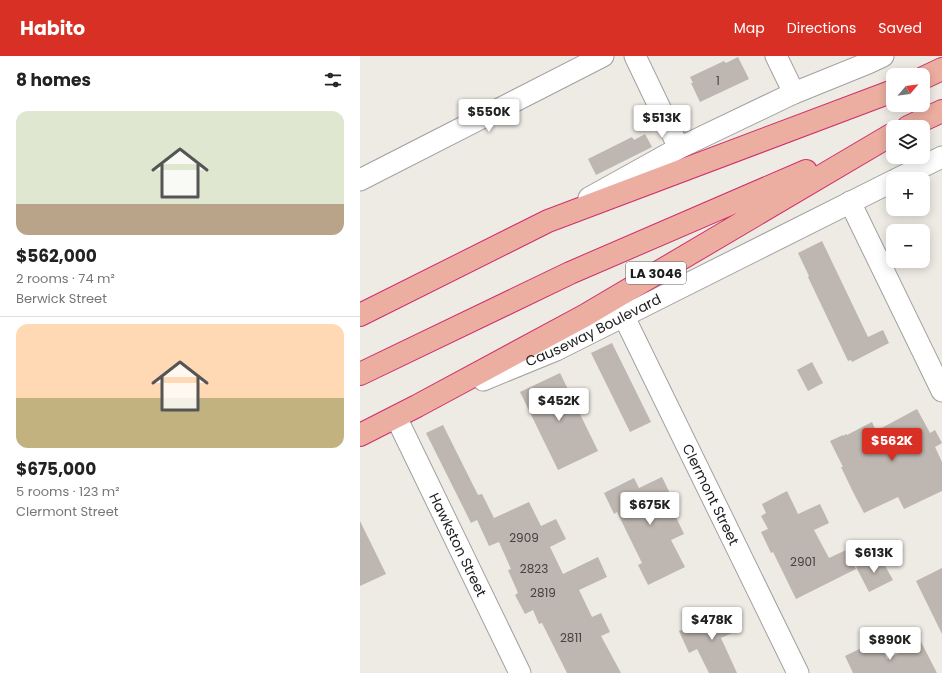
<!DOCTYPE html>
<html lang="en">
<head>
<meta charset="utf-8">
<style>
  body { margin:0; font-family:Poppins,sans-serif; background:#f2f2f2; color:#222; height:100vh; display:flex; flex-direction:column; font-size:15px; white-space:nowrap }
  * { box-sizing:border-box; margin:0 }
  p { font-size:13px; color:#767676 }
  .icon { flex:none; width:22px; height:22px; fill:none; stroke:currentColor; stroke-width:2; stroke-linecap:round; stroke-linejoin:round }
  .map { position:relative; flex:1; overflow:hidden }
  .drawer { display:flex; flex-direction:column; background:#fff; width:360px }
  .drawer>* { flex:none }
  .needle { width:26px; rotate:62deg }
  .fabs { position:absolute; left:526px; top:12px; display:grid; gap:8px }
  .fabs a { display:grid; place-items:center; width:44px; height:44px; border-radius:8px; background:#fff; box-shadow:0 2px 10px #0003; font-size:20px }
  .price { position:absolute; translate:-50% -34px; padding:0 9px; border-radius:4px; background:#fff; color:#222; font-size:13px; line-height:26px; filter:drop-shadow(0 1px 2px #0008) }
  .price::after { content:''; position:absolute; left:50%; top:24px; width:12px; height:9px; margin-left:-6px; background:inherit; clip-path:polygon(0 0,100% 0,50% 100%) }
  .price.current { background:#d93025; color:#fff }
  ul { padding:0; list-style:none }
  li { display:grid; align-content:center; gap:8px; height:212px; padding:0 16px }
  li+li { border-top:1px solid #e0e0e0 }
  li span { display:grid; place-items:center; height:124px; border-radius:12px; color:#555 }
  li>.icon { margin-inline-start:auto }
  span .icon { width:72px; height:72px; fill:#fffc; stroke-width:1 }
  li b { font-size:17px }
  h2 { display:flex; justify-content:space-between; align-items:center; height:48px; padding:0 16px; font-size:17px }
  header { display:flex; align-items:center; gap:24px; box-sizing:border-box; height:56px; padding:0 20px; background:#d93025; color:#fff }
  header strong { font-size:19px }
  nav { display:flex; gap:22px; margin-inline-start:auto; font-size:14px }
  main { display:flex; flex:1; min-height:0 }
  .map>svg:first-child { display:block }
</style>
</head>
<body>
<header>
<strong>Habito</strong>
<nav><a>Map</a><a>Directions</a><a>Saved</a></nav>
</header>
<main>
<section class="drawer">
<h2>8 homes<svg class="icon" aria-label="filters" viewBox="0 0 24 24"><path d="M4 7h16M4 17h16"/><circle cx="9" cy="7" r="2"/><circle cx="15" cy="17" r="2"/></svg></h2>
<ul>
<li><span style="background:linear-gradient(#dfe7d0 75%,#b9a48a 0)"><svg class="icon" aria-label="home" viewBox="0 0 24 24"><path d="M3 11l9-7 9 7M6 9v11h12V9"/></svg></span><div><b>$562,000</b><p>2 rooms · 74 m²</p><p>Berwick Street</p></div></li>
<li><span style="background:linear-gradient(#ffd9b3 60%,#c2b280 0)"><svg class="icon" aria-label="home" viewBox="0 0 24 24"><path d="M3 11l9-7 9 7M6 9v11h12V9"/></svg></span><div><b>$675,000</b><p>5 rooms · 123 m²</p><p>Clermont Street</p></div></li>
</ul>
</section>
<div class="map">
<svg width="582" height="617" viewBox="0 0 582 617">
  <rect width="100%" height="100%" fill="#eeeae4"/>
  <!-- building -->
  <path fill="#beb6b0" d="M378,1L389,23L340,46L331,27H333L330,21L364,5L366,7Z
    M285,78L292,91L236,119L228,103L272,81L274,84Z
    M462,185L508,281L523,274L529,287L492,306L491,304L488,305L448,221L449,220L438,197Z
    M252,287L291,366L270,376L231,297Z
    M452,306L463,327L448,335L437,314Z
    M200,317L238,395L198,414L160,336Z
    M557,353L570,377L575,374L582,387L575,391L582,406V435L544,453L538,441L504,457L493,436L481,411H483L470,385L483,379V380L486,378L487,379L512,366L516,375Z
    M83,369L118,439L122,438L134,462L169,446L181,470L196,463L206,483L190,491L203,518L238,501L247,521L219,534L232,561L241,557L250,576L241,580L261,617H207L182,567L179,568L173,554L165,558L155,539L158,537L148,514L151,513L139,486L129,490L117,464L111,467L66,377Z
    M302,421L320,458L316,461L324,478L311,484L325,511L288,529L278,509L282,507L257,456L254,458L244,437L274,422L279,432Z
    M427,435L438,458L460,448L469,467L454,474L469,502L486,494L496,513L436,543L413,496L411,497L401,476L408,473L401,460L406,457L402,448Z
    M0,465L26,518L0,530Z
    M519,499L533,524L509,536L496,511Z
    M582,512V578L556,525Z
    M371,552L381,573L361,582L377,617H349L337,593L329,597L319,575Z
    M518,584L527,603L561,586L577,617H493L485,600Z"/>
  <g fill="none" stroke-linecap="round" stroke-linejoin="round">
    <defs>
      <g id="minor">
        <path d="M275,0L319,92"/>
        <path d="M416,0L434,37"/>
        <path d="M537,123L582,101"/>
        <path d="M0,124L243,0"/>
        <path d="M229,142L319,92L434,37L508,7L523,0"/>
        <path d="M490,146L582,335"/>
        <path id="s1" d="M265,259L268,269L438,617"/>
        <path id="s2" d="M123,324L196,294L533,125"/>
        <path id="s3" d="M36,361L160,617"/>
      </g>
      <path id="trunk" d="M563,22L582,13
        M548,71L582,55
        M0,259L188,165L533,35
        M0,318L210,217L446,115
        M0,379L57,350L224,260L531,79"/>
    </defs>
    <!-- minor casing -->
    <use href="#minor" stroke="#a1a1a1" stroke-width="23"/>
    <!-- trunk casing -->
    <use href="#trunk" stroke="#cf2e6b" stroke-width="24"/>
    <!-- minor -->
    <use href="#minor" stroke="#fff" stroke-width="21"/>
    <!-- trunk -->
    <use href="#trunk" stroke="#ecaea1" stroke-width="22"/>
  </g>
  <g text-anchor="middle" stroke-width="4" stroke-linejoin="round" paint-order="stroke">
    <!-- number labels -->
    <g font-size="12" fill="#454342">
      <text x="358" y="29">1</text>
      <text x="164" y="486">2909</text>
      <text x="443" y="510">2901</text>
      <text x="174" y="517">2823</text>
      <text x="183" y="541">2819</text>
      <text x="211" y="586">2811</text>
    </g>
    <!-- shield labels -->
    <rect fill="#fff" stroke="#616161" stroke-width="1" x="266" y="206" width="60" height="22" rx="3"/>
    <g font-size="13" font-weight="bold" fill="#1d1d1d">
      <text x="296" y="222">LA 3046</text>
    </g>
    <!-- street labels -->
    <g font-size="14" fill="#1d1d1d" stroke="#fff">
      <text dy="5" stroke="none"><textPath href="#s2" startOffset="121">Causeway Boulevard</textPath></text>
      <text dy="5" stroke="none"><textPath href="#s1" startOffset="199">Clermont Street</textPath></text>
      <text dy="5" stroke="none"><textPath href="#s3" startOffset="142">Hawkston Street</textPath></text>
    </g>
  </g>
</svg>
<div class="fabs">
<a><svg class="needle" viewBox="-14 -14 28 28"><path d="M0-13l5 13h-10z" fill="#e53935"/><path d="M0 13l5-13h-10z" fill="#767676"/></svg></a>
<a><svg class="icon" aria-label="layers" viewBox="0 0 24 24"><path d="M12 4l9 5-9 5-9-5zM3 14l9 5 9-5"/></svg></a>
<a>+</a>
<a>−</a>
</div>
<b class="price" style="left:129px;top:77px">$550K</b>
<b class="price" style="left:302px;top:83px">$513K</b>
<b class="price" style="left:199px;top:366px">$452K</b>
<b class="price current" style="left:532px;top:406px">$562K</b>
<b class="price" style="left:290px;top:470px">$675K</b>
<b class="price" style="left:514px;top:518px">$613K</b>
<b class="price" style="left:352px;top:585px">$478K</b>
<b class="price" style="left:530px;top:605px">$890K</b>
</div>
</main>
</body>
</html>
